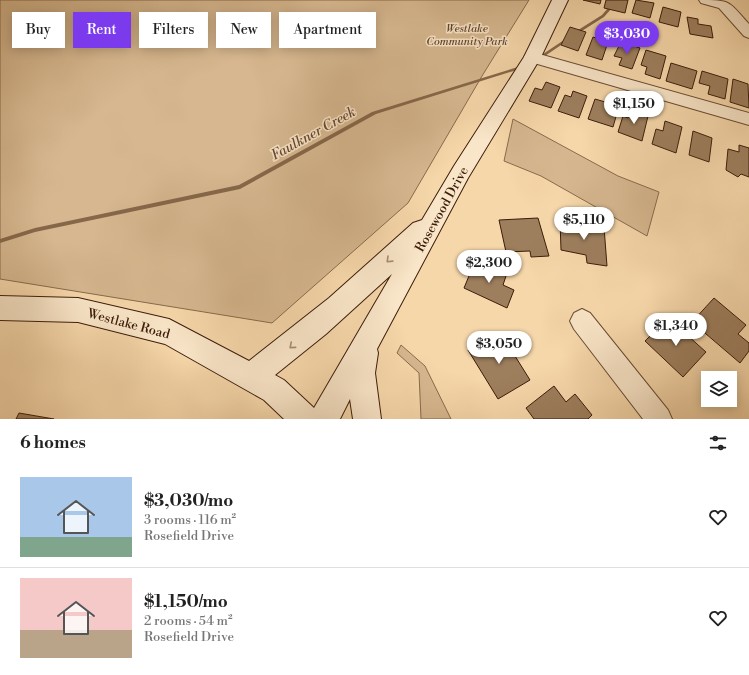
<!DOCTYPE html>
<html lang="en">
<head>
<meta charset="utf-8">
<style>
  body { margin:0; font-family:"Libre Bodoni",serif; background:#f2f2f2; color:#222; height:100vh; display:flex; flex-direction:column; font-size:15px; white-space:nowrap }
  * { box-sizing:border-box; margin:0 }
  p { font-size:13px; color:#767676 }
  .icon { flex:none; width:22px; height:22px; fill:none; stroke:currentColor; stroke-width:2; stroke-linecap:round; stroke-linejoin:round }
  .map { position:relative; height:419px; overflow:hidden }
  .side { display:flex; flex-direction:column; background:#fff; flex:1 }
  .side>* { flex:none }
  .guide { position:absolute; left:12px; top:12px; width:400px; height:36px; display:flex; gap:8px }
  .buttons { position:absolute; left:701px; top:371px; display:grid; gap:8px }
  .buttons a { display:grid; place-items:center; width:36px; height:36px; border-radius:0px; background:#fff; box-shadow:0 2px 10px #0003; font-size:20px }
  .price { position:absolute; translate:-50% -34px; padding:0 9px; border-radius:14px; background:#fff; color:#222; font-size:13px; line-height:26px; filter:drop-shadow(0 1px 2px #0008) }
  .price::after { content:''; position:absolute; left:50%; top:24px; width:12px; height:9px; margin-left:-6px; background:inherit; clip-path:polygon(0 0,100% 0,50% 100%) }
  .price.current { background:#7c3aed; color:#fff }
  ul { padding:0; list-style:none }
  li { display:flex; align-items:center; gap:12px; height:100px; padding:0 20px }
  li+li { border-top:1px solid #e0e0e0 }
  li span { display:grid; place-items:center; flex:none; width:112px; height:80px; border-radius:0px; color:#555 }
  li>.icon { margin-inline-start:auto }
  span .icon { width:48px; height:48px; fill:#fffc; stroke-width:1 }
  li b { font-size:17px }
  h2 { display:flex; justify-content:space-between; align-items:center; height:48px; padding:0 20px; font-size:17px }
  .tag { padding:0 14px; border-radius:0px; background:#fff; box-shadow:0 2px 10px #0003; font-size:14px; line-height:36px }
  .tag.current { background:#7c3aed; color:#fff }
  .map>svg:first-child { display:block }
</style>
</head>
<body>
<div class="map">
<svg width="749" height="419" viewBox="0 0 749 419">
  <rect width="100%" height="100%" fill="#f6d7aa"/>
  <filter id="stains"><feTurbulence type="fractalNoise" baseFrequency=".005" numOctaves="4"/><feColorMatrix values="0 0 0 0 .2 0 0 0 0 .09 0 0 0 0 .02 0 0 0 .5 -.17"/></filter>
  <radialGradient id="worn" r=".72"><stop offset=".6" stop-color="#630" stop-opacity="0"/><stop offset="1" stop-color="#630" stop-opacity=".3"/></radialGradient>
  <!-- green -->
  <path fill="#d6b78f" stroke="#896a4c" d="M0,0H529L482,76L408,203L272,323L0,279Z
    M513,119L618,176L659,192L647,236L541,176L504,161Z
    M401,345L425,366L451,419H421L419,373L397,353Z"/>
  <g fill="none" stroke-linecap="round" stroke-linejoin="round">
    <!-- stream -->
    <path fill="#86674a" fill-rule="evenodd" d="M615,0H619L604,17L577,34H575V32L602,15Z
      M567,38H568L570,39L539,60H537V58Z
      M521,66H523L524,67L523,68L376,114L240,189L35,232L0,243V239L35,228L239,185L372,112Z"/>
  </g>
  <!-- building -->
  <path fill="#9d7e5d" stroke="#3c1d0a" d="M583,0H601L600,4Z
    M606,0H628L625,13L604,8Z
    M636,0L654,3L650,18L632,13Z
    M663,7L681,12L678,27L659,22Z
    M687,17L698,19V24L711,26L713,38L690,34Z
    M570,27L586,32L578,51L561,45Z
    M593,37L608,42L602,60L586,55Z
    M621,42L640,48L632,69L619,65L622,58L614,56Z
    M646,50L666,56L660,79L645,74L647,67L641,65Z
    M671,63L697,71L692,89L666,81Z
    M702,71L728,79L725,99L708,94L710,86L699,83Z
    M733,79L748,84L749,108L730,102Z
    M546,82L560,87L551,108L529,101L535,88L542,90Z
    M573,91L587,96L579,118L558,111L565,95L571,97Z
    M595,99L619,106L613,127L588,119Z
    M631,110L648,116L642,141L618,132L623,116L628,118Z
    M665,121L682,127L676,153L652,144L656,129L663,131Z
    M693,131L712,138L709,162L689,155Z
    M739,145L749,148V177L741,174L738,177L726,170L728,149L739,152Z
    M538,218L549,256L531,257L530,251L506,252L499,220Z
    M560,220L604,227L607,266L587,263L586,255L561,250Z
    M476,259L507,273L503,285L514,290L507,308L464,288Z
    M714,298L746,325L738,334L749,343V351L740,363L692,322Z
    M668,318L706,352L683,377L645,341Z
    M500,332L530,380L498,399L468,350Z
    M554,386L566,402L575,394L592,415L588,419H534L526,408Z
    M19,413L54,419H16Z"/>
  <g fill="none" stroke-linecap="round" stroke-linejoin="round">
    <defs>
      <path id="street" d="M699,0C732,0 728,1 749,24V38L744,36L719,8L701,3Z
        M532,52L749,113V125L527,61L524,57L527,53Z
        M582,309L590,313L668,410L672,419H643L574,329L570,321L574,313Z"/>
      <path id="secondary" d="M552,0H568L541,57L468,178L377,349L378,353L375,373L381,419H353L350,399L340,419H284L264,400L165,344L78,322L0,320V296L78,298L169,319L249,361L329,298L413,223L422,220L454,166L524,57ZM392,274L314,408L284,380L275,375L326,334Z"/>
    </defs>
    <!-- street casing -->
    <use href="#street" stroke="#6a4c32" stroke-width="2"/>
    <!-- secondary casing -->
    <use href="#secondary" stroke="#3c1d0a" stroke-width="2"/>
    <!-- street -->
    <use href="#street" fill="#f9e5c8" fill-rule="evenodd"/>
    <!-- secondary -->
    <use href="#secondary" fill="#f9e5c8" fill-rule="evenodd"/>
  </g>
  <!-- one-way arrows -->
  <defs><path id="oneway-chevron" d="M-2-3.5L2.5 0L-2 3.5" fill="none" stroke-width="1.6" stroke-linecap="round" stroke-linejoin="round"/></defs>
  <g stroke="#a48b72">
    <use href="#oneway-chevron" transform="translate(389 260) rotate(136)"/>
    <use href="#oneway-chevron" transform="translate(292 346) rotate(140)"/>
  </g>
  <g text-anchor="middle" stroke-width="3" stroke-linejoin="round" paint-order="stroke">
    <!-- far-park labels -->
    <g font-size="11" font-style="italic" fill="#62442b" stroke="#f9e5c8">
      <text x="467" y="32">Westlake<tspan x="467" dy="13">Community Park</tspan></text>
    </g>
    <!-- street labels -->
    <g font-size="13" fill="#3c1d0a" stroke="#f9e5c8">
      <text transform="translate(441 209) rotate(-61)" y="5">Rosewood Drive</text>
      <text transform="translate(129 323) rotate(15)" y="5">Westlake Road</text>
    </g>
    <!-- water labels -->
    <g font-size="14" font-style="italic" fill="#67482f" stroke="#f9e5c8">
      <text transform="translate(313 133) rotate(-29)" y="5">Faulkner Creek</text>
    </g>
  </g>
  <rect width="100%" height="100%" filter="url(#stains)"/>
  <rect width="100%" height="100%" fill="url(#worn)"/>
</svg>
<div class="buttons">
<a><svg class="icon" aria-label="layers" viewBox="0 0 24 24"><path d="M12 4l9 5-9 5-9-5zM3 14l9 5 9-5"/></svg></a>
</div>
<b class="price current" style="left:627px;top:55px">$3,030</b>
<b class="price" style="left:634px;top:125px">$1,150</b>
<b class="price" style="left:584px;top:241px">$5,110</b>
<b class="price" style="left:489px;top:284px">$2,300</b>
<b class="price" style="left:676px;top:347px">$1,340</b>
<b class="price" style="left:499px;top:365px">$3,050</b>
<div class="guide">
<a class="tag">Buy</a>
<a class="tag current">Rent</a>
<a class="tag">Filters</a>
<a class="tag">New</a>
<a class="tag">Apartment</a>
</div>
</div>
<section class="side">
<h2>6 homes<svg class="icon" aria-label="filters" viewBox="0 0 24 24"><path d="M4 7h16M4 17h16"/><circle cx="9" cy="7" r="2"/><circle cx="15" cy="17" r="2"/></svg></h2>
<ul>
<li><span style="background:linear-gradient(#a9c7e8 75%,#7fa58c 0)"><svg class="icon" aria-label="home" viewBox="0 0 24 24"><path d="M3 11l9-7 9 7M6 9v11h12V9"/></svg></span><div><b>$3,030/mo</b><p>3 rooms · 116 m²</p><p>Rosefield Drive</p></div><svg class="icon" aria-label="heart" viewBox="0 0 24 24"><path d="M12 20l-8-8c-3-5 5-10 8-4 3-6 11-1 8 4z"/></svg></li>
<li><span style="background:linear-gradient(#f6c9c9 65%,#b9a48a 0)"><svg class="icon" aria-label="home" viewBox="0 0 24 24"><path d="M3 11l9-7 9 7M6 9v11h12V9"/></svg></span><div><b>$1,150/mo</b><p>2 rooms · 54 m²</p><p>Rosefield Drive</p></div><svg class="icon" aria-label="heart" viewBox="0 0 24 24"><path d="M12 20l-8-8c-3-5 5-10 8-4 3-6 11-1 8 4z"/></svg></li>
</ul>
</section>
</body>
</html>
